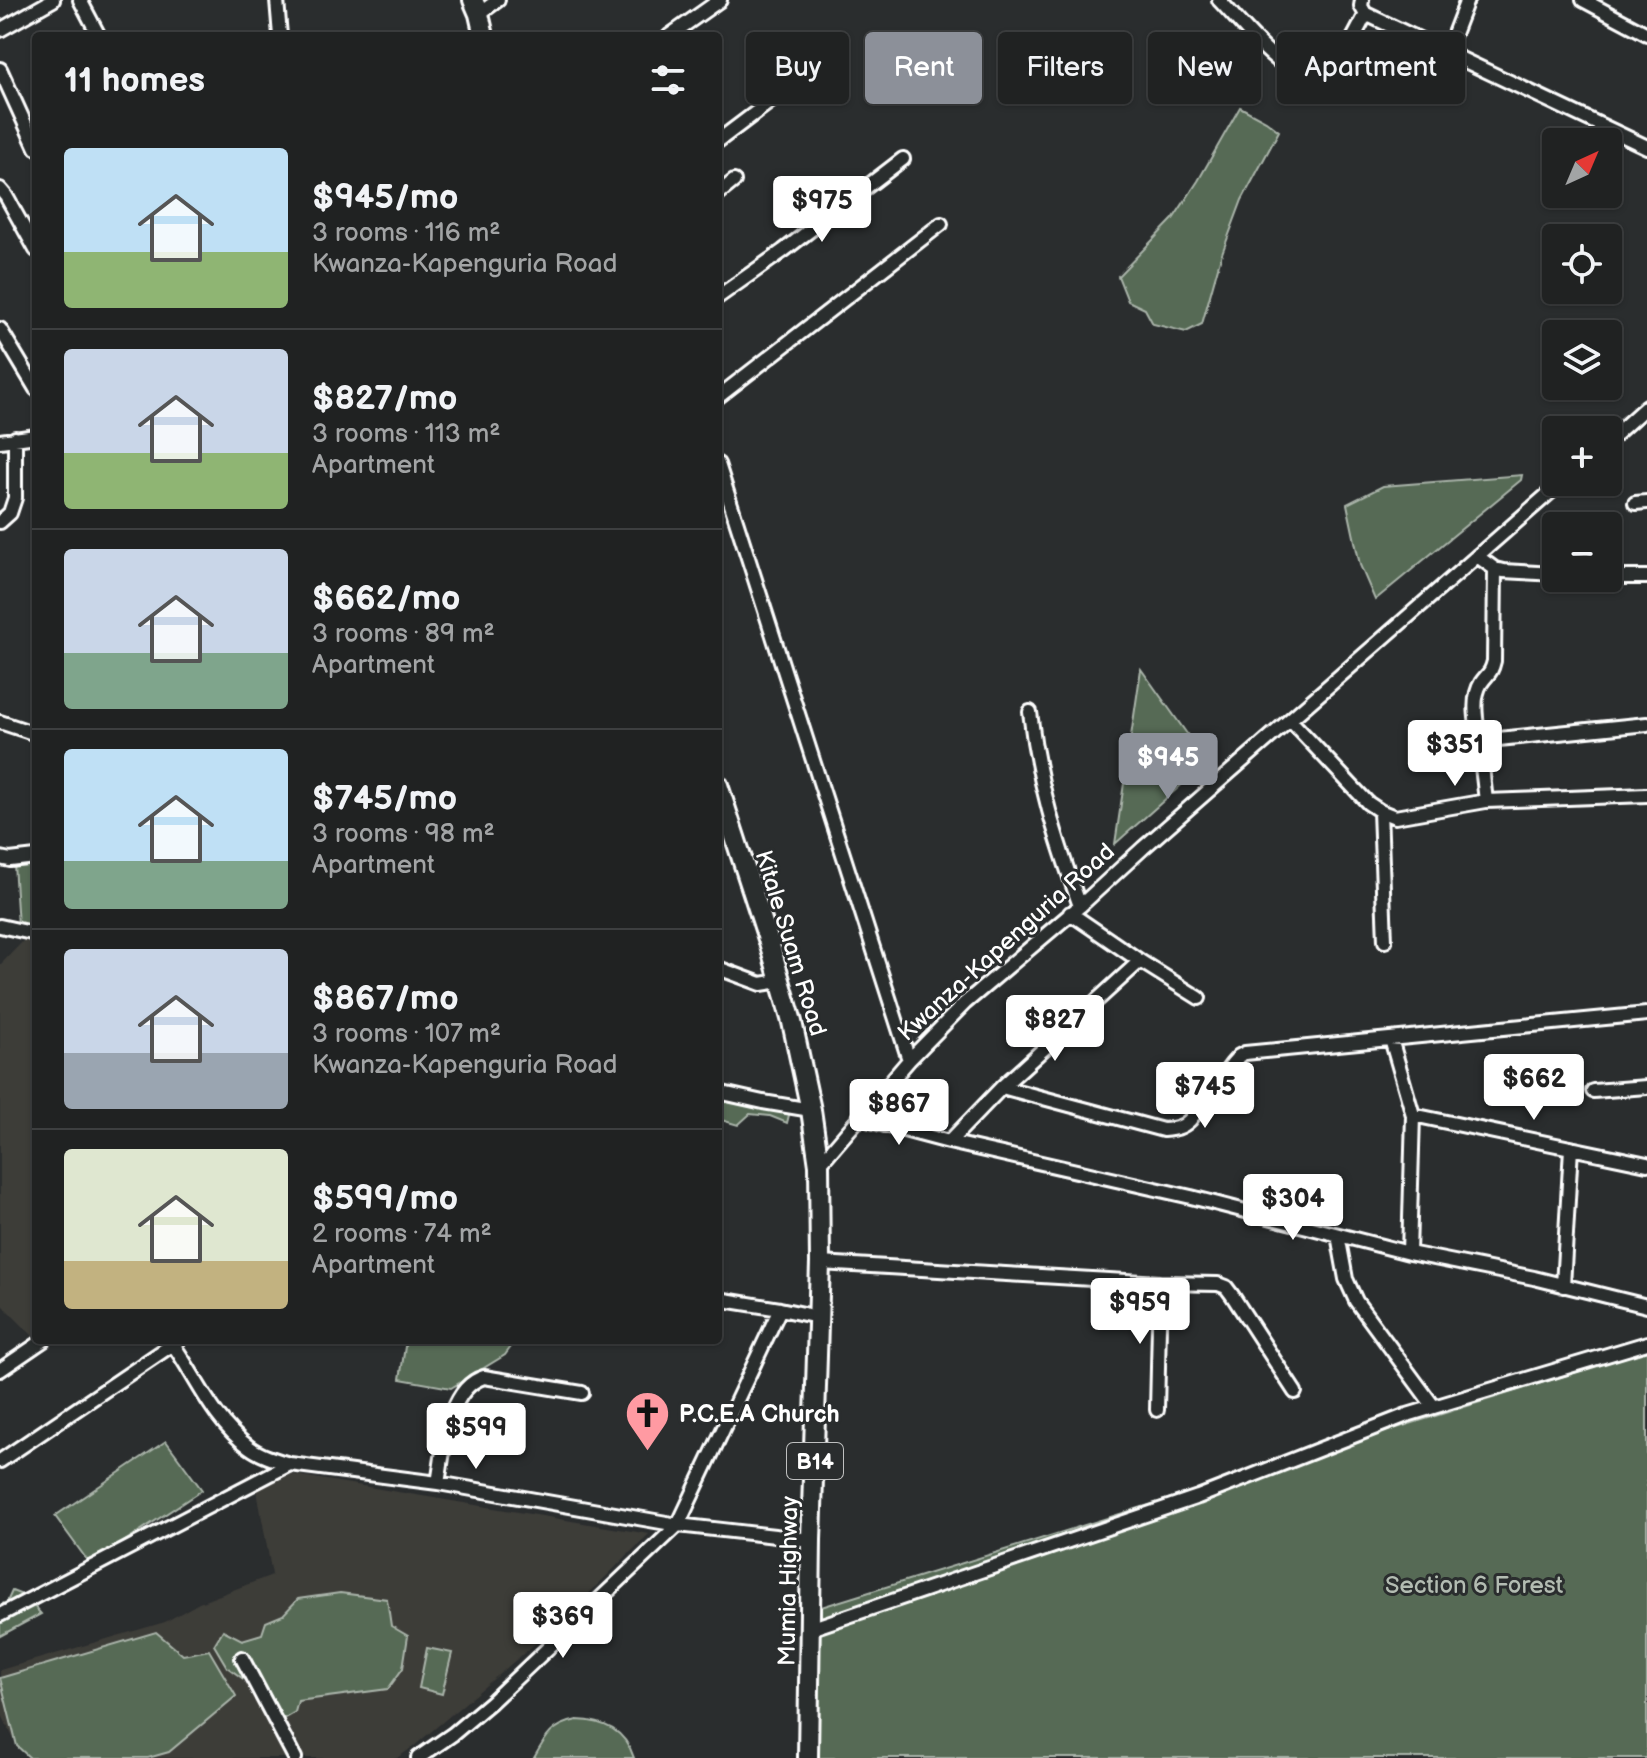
<!DOCTYPE html>
<html lang="en">
<head>
<meta charset="utf-8">
<style>
  body { margin:0; font-family:"Balsamiq Sans",sans-serif; background:#282a2a; color:#f1f3f6; height:100vh; display:flex; flex-direction:column; font-size:30px; white-space:nowrap }
  * { box-sizing:border-box; margin:0 }
  p { font-size:26px; color:#a2a4a5 }
  .icon { flex:none; width:44px; height:44px; fill:none; stroke:currentColor; stroke-width:2; stroke-linecap:round; stroke-linejoin:round }
  .map { position:relative; flex:1; overflow:hidden }
  .details { position:absolute; left:32px; top:32px; width:690px; height:1312px; display:flex; flex-direction:column; background:#202222; border-radius:8px; box-shadow:0 2px 6px #0004,0 0 0 2px #3d3f40 }
  .details>* { flex:none }
  .hud { position:absolute; left:746px; top:32px; width:760px; height:72px; display:flex; gap:16px }
  .needle { width:52px; rotate:44deg }
  .controls { position:absolute; left:1542px; top:128px; display:grid; gap:16px }
  .controls a { display:grid; place-items:center; width:80px; height:80px; border-radius:8px; background:#202222; box-shadow:0 2px 6px #0004,0 0 0 2px #3d3f40; font-size:40px }
  .price { position:absolute; translate:-50% -68px; padding:0 18px; border-radius:8px; background:#fff; color:#222; font-size:26px; line-height:52px; filter:drop-shadow(0 2px 4px #0008) }
  .price::after { content:''; position:absolute; left:50%; top:48px; width:24px; height:18px; margin-left:-12px; background:inherit; clip-path:polygon(0 0,100% 0,50% 100%) }
  .price.selected { background:#8c9099; color:#fff }
  ul { padding:0; list-style:none }
  li { display:flex; align-items:center; gap:24px; height:200px; padding:0 32px }
  li+li { border-top:2px solid #3d3f40 }
  li span { display:grid; place-items:center; flex:none; width:224px; height:160px; border-radius:8px; color:#555 }
  li>.icon { margin-inline-start:auto }
  span .icon { width:96px; height:96px; fill:#fffc; stroke-width:1 }
  li b { font-size:34px }
  h2 { display:flex; justify-content:space-between; align-items:center; height:96px; padding:0 32px; font-size:34px }
  .tag { padding:0 28px; border-radius:8px; background:#202222; box-shadow:0 2px 6px #0004,0 0 0 2px #3d3f40; font-size:28px; line-height:72px }
  .tag.selected { background:#8c9099; color:#fff }
  .map>svg:first-child { display:block }
</style>
</head>
<body>
<div class="map">
<svg width="1647" height="1758" viewBox="0 0 1647 1758">
  <rect width="100%" height="100%" fill="#2a2d2e"/>
  <filter id="ink" filterUnits="userSpaceOnUse"><feTurbulence type="fractalNoise" baseFrequency=".0125" numOctaves="2"/><feDisplacementMap in="SourceGraphic" scale="16" xChannelSelector="R" yChannelSelector="G"/><feConvolveMatrix kernelMatrix="1 2 1 2 8 2 1 2 1" color-interpolation-filters="sRGB"/></filter>
  <g filter="url(#ink)">
    <!-- built -->
    <path fill="#3d3c38" d="M26,938L36,940V1336L34,1337L0,1303V965Z
      M285,1473L649,1534L555,1627L413,1747L397,1758H30L17,1746L1,1713L0,1670L165,1622L199,1603L272,1575L257,1491Z"/>
    <!-- green -->
    <path fill="#566a55" stroke="#aab4aa" stroke-width="2" d="M1240,107L1266,121L1279,131L1242,200L1221,256L1202,324L1186,332L1153,324L1145,309L1128,301L1118,276L1173,219L1198,181Z
      M1522,475L1521,480L1375,600L1360,565L1347,504L1383,486Z
      M1141,669L1207,762L1115,844Z
      M36,863V929L18,926L14,864Z
      M718,1097L790,1111L787,1123L770,1116L750,1114L738,1125L718,1119Z
      M406,1340H516L505,1355L451,1388L400,1379Z
      M1647,1350V1758H798L802,1613Z
      M166,1441L202,1490L90,1564L55,1516Z
      M12,1591L25,1596L41,1614L0,1636V1605L7,1602Z
      M340,1593L387,1599L391,1626L408,1636L403,1668L388,1689L298,1701L295,1712L283,1719L253,1686L227,1667L214,1645L223,1630L242,1640L262,1634L266,1622L283,1615L298,1599Z
      M156,1632L183,1655L209,1650L236,1696L169,1752L148,1758H30L17,1746L0,1678Z
      M427,1648L452,1653L442,1694L419,1688Z
      M577,1720C605,1721 625,1730 634,1758H534C546,1736 552,1725 577,1720Z"/>
    <g fill="none" stroke-linecap="round" stroke-linejoin="round">
      <defs>
        <path id="minor" d="M80,0L99,36
          M277,0L280,36
          M1219,0C1245,27 1277,70 1313,80C1339,72 1354,36 1366,14
          M1362,0L1361,6L1367,17L1366,14L1647,147
          M1583,0L1647,34
          M479,14L498,0
          M0,30L53,0
          M669,36L720,0
          M1447,52L1467,0
          M0,69L36,148
          M718,141L828,58
          M0,189L6,196L36,250
          M718,194L734,181
          M718,297L783,251L903,159
          M0,329L36,389
          M718,397L941,224
          M0,441L36,436
          M1608,441L1647,406
          M718,464L909,1060
          M1635,503L1647,502
          M0,522L10,513L15,498V438
          M1477,556L1495,569L1503,571L1556,574
          M1608,577H1647
          M1030,712C1038,783 1056,839 1080,906
          M1290,720L1368,803L1380,811L1395,817L1486,801L1647,795
          M0,722L36,734
          M1479,741C1477,724 1471,699 1481,683C1488,673 1491,674 1494,661L1495,569
          M1486,801L1479,741L1647,724
          M1380,811L1385,941
          M0,858L10,860L36,857
          M1070,913L1140,961L1199,998
          M0,926L36,934
          M718,968L761,984L780,981
          M1391,1039L1413,1115L1409,1253
          M1002,1087L1163,1130C1175,1129 1182,1128 1190,1120L1232,1064L1239,1056L1245,1053L1647,1014
          M1593,1091L1647,1087
          M718,1092L763,1102L811,1110
          M1413,1115L1647,1164
          M859,1118L949,1142L1191,1197L1409,1253L1534,1278L1647,1306
          M949,1142L1002,1087L1140,961
          M819,1165L909,1060L965,1003L1080,906L1143,848L1562,482
          M1338,1235L1346,1279L1356,1301L1434,1407
          M820,1263L1160,1283L1218,1284L1226,1287L1232,1295L1295,1392
          M1563,1286L1571,1148
          M718,1299L780,1309L818,1317
          M170,1340C196,1376 212,1420 249,1447C261,1456 276,1460 290,1464L438,1483L678,1525L811,1540
          M0,1370L44,1340
          M1157,1410L1160,1283
          M0,1461L179,1340
          M438,1483C444,1450 447,1388 484,1377L582,1393
          M0,1615L290,1464
          M810,1629L1198,1497L1407,1415L1647,1343
          M242,1658L295,1758
          M418,1758L453,1734L491,1702L678,1525L780,1309"/>
        <path id="highway" d="M473,0L479,14L484,36
          M718,785L769,942L792,1022L811,1110L819,1165L820,1263L811,1540L808,1758"/>
      </defs>
      <!-- minor casing -->
      <use href="#minor" stroke="#fff" stroke-width="18"/>
      <!-- highway casing -->
      <use href="#highway" stroke="#fff" stroke-width="24"/>
      <!-- minor -->
      <use href="#minor" stroke="#2a2d2e" stroke-width="12"/>
      <!-- highway -->
      <use href="#highway" stroke="#2a2d2e" stroke-width="18"/>
    </g>
  </g>
  <!-- icons -->
  <defs>
    <symbol id="church-pin" viewBox="-11 -11 22 30"><path d="M0 17L-7.5 6A9.5 9.5 0 1 1 7.5 6Z" fill="#ff9aa2" stroke="#2a2d2e"/><path d="M-1.2-6h2.4v3.5h3.3v2.4h-3.3V6h-2.4V-.1h-3.3v-2.4h3.3Z" fill="#111"/></symbol>
  </defs>
  <g fill-rule="evenodd">
    <use href="#church-pin" x="622" y="1388" width="51" height="69"/>
  </g>
  <g text-anchor="middle" stroke-width="6" stroke-linejoin="round" paint-order="stroke">
    <!-- shield labels -->
    <rect fill="#2a2d2e" stroke="#bfc0c0" stroke-width="2" x="787" y="1443" width="56" height="36" rx="6"/>
    <g font-size="22" font-weight="bold" fill="#fff">
      <text x="815" y="1469">B14</text>
    </g>
    <!-- street labels -->
    <g font-size="24" fill="#fff" stroke="#2a2d2e">
      <text transform="translate(1006 942) rotate(-42)" y="8">Kwanza-Kapenguria Road</text>
      <text transform="translate(791 943) rotate(73)" y="8">Kitale Suam Road</text>
      <text transform="translate(788 1581) rotate(-89)" y="8">Mumia Highway</text>
    </g>
    <!-- poi labels -->
    <g font-size="24" font-weight="bold" fill="#fff" stroke="#2a2d2e" text-anchor="start">
      <text x="679" y="1422">P.C.E.A Church</text>
    </g>
    <!-- park labels -->
    <g font-size="24" fill="#b3bcb2" stroke="#2a2d2e">
      <text x="1474" y="1593">Section 6 Forest</text>
    </g>
  </g>
</svg>
<div class="controls">
<a><svg class="needle" viewBox="-14 -14 28 28"><path d="M0-13l5 13h-10z" fill="#e53935"/><path d="M0 13l5-13h-10z" fill="#a2a4a5"/></svg></a>
<a><svg class="icon" aria-label="locate" viewBox="0 0 24 24"><circle cx="12" cy="12" r="6"/><path d="M12 2v4M12 18v4M2 12h4M18 12h4"/></svg></a>
<a><svg class="icon" aria-label="layers" viewBox="0 0 24 24"><path d="M12 4l9 5-9 5-9-5zM3 14l9 5 9-5"/></svg></a>
<a>+</a>
<a>−</a>
</div>
<b class="price" style="left:822px;top:244px">$975</b>
<b class="price" style="left:1455px;top:788px">$351</b>
<b class="price selected" style="left:1168px;top:801px">$945</b>
<b class="price" style="left:1055px;top:1063px">$827</b>
<b class="price" style="left:1534px;top:1122px">$662</b>
<b class="price" style="left:1205px;top:1130px">$745</b>
<b class="price" style="left:899px;top:1147px">$867</b>
<b class="price" style="left:1293px;top:1242px">$304</b>
<b class="price" style="left:1140px;top:1346px">$959</b>
<b class="price" style="left:476px;top:1471px">$599</b>
<b class="price" style="left:563px;top:1660px">$369</b>
<div class="hud">
<a class="tag">Buy</a>
<a class="tag selected">Rent</a>
<a class="tag">Filters</a>
<a class="tag">New</a>
<a class="tag">Apartment</a>
</div>
<section class="details">
<h2>11 homes<svg class="icon" aria-label="filters" viewBox="0 0 24 24"><path d="M4 7h16M4 17h16"/><circle cx="9" cy="7" r="2"/><circle cx="15" cy="17" r="2"/></svg></h2>
<ul>
<li><span style="background:linear-gradient(#bfe0f5 65%,#8fb573 0)"><svg class="icon" aria-label="home" viewBox="0 0 24 24"><path d="M3 11l9-7 9 7M6 9v11h12V9"/></svg></span><div><b>$945/mo</b><p>3 rooms · 116 m²</p><p>Kwanza-Kapenguria Road</p></div></li>
<li><span style="background:linear-gradient(#c9d6e8 65%,#8fb573 0)"><svg class="icon" aria-label="home" viewBox="0 0 24 24"><path d="M3 11l9-7 9 7M6 9v11h12V9"/></svg></span><div><b>$827/mo</b><p>3 rooms · 113 m²</p><p>Apartment</p></div></li>
<li><span style="background:linear-gradient(#c9d6e8 65%,#7fa58c 0)"><svg class="icon" aria-label="home" viewBox="0 0 24 24"><path d="M3 11l9-7 9 7M6 9v11h12V9"/></svg></span><div><b>$662/mo</b><p>3 rooms · 89 m²</p><p>Apartment</p></div></li>
<li><span style="background:linear-gradient(#bfe0f5 70%,#7fa58c 0)"><svg class="icon" aria-label="home" viewBox="0 0 24 24"><path d="M3 11l9-7 9 7M6 9v11h12V9"/></svg></span><div><b>$745/mo</b><p>3 rooms · 98 m²</p><p>Apartment</p></div></li>
<li><span style="background:linear-gradient(#c9d6e8 65%,#9aa5b1 0)"><svg class="icon" aria-label="home" viewBox="0 0 24 24"><path d="M3 11l9-7 9 7M6 9v11h12V9"/></svg></span><div><b>$867/mo</b><p>3 rooms · 107 m²</p><p>Kwanza-Kapenguria Road</p></div></li>
<li><span style="background:linear-gradient(#dfe7d0 70%,#c2b280 0)"><svg class="icon" aria-label="home" viewBox="0 0 24 24"><path d="M3 11l9-7 9 7M6 9v11h12V9"/></svg></span><div><b>$599/mo</b><p>2 rooms · 74 m²</p><p>Apartment</p></div></li>
</ul>
</section>
</div>
</body>
</html>
